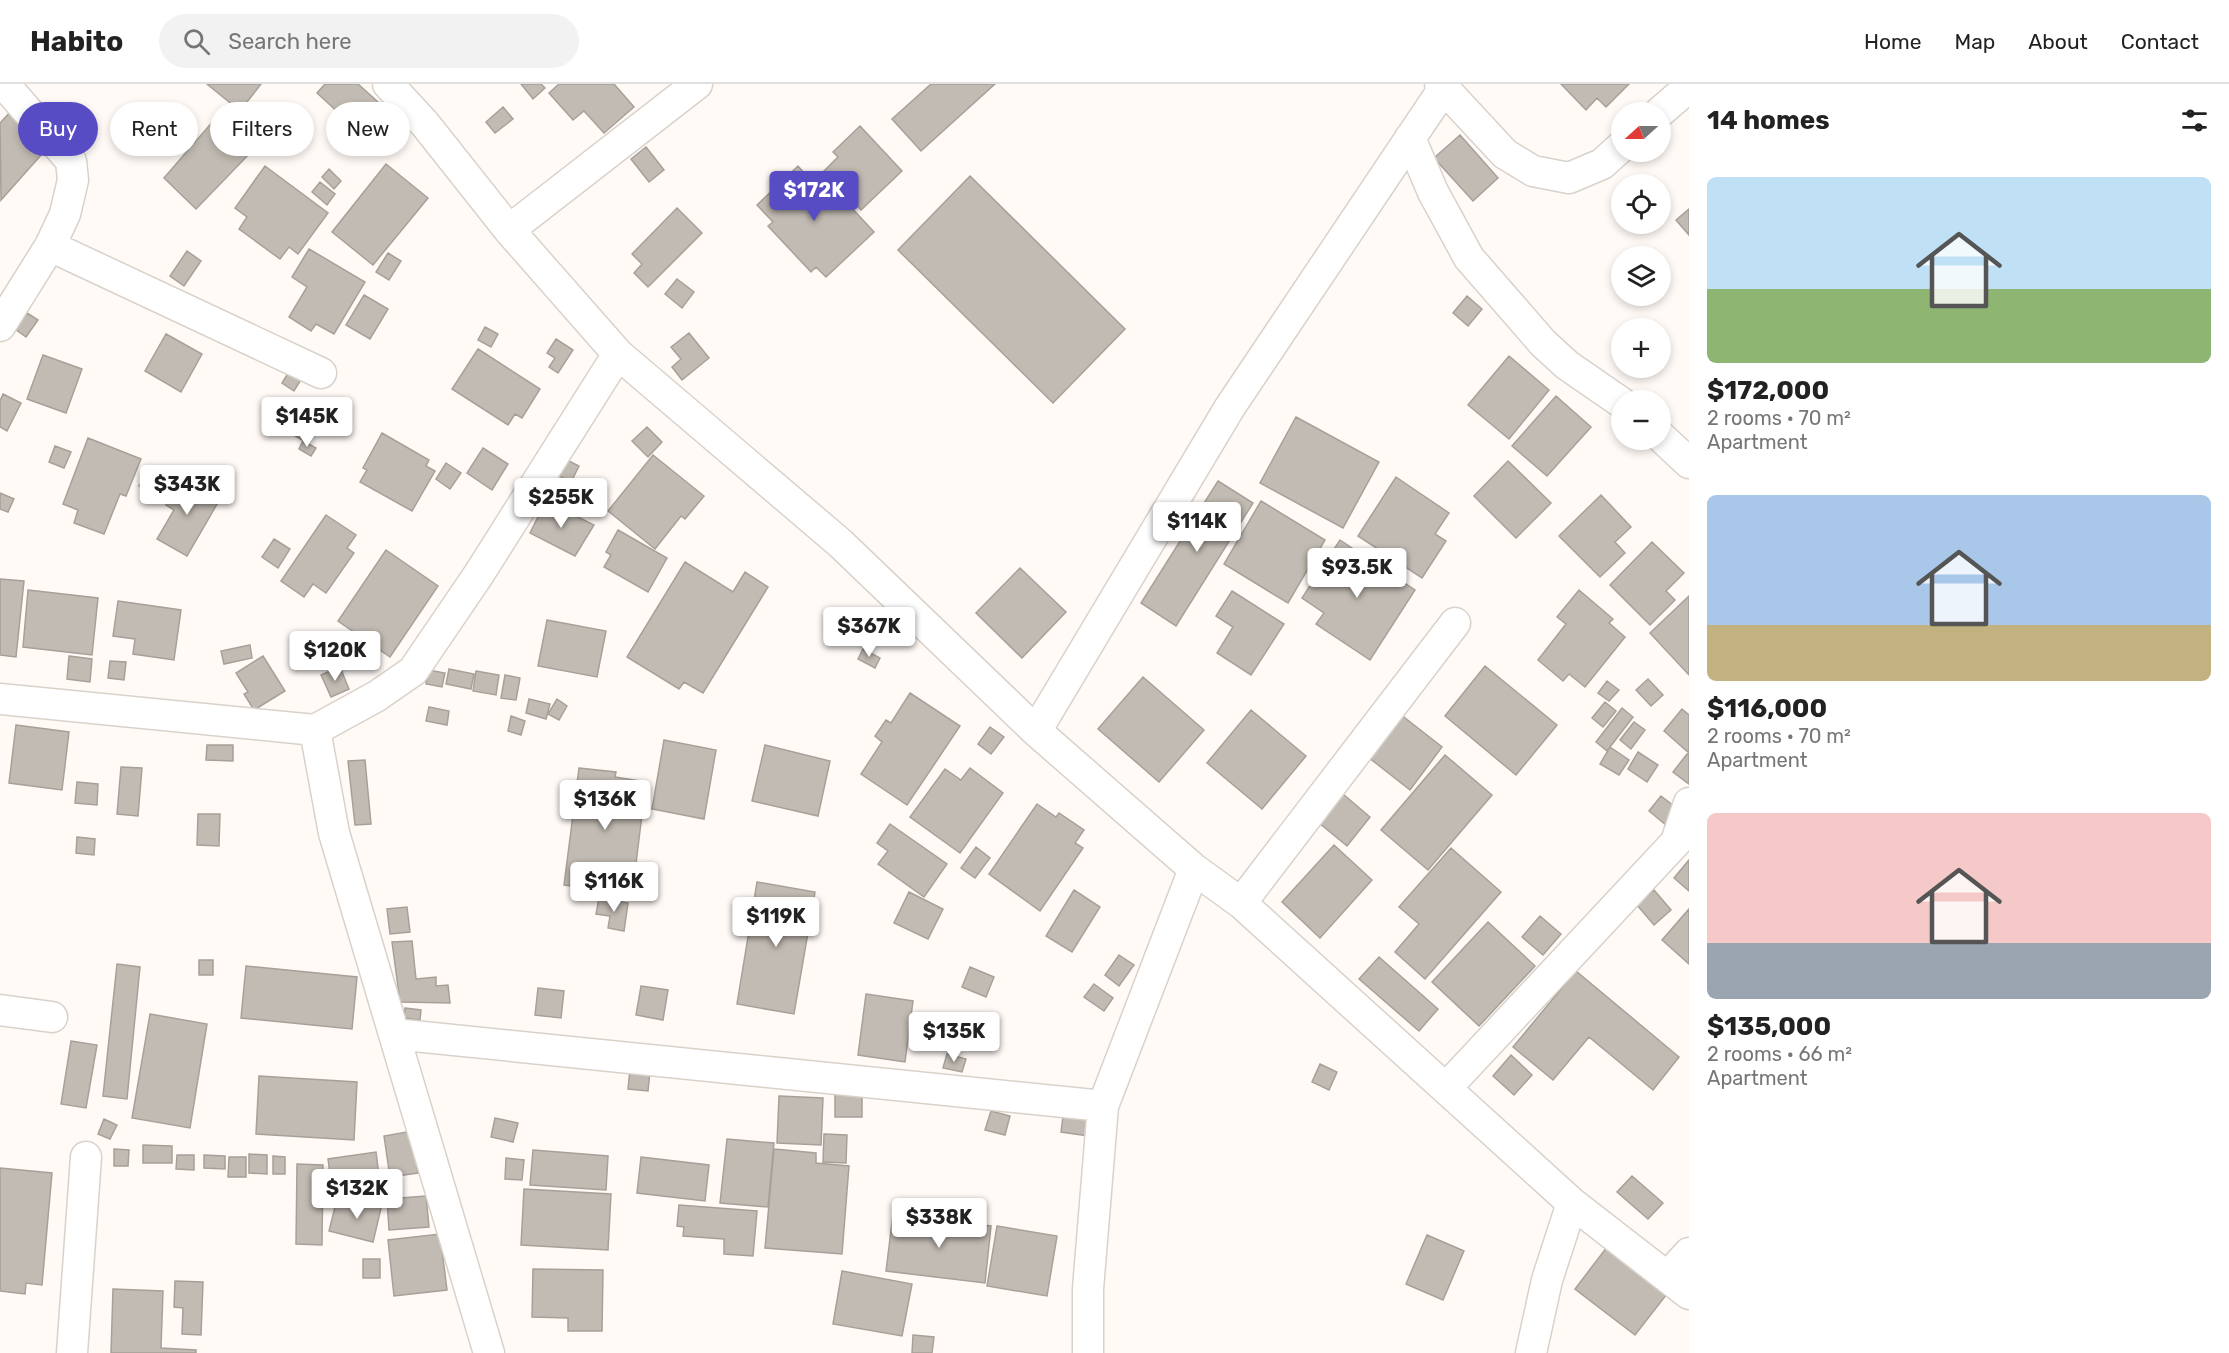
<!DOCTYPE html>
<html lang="en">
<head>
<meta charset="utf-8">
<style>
  body { margin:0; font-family:Rubik,sans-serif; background:#f2f2f2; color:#222; height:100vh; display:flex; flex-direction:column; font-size:22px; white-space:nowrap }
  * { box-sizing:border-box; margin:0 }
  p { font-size:20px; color:#767676 }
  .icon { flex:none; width:33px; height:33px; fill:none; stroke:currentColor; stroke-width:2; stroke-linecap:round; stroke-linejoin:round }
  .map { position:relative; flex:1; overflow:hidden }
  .details { display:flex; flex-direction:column; background:#fff; width:540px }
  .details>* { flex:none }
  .guide { position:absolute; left:18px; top:18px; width:570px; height:54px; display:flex; gap:12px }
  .needle { width:39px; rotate:249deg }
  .fabs { position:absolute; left:1611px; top:18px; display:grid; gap:12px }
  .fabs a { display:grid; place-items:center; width:60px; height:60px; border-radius:50%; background:#fff; box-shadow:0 3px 9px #0003; font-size:30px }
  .price { position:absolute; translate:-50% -51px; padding:0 14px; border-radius:6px; background:#fff; color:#222; font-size:20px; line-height:39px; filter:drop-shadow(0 2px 3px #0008) }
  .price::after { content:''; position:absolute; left:50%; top:36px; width:18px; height:14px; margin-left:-9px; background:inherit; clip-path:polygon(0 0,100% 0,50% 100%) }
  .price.on { background:#574cc4; color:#fff }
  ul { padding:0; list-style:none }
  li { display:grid; align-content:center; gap:12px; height:318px; padding:0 18px }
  li span { display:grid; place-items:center; height:186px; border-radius:9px; color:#555 }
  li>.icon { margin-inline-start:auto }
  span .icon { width:108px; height:108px; fill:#fffc; stroke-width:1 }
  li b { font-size:26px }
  h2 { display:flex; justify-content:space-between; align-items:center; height:72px; padding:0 18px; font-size:26px }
  .pill { padding:0 21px; border-radius:27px; background:#fff; box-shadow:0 3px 9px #0003; font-size:21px; line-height:54px }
  .pill.on { background:#574cc4; color:#fff }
  header { display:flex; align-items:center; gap:36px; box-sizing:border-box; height:84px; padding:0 30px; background:#fff; border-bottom:2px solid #e0e0e0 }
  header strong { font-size:28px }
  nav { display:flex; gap:33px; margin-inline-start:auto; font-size:21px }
  .search { width:420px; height:54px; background:#f2f2f2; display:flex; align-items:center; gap:15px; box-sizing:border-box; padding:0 21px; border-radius:33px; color:#767676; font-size:22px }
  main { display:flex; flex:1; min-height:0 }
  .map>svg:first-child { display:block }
</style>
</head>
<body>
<header>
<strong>Habito</strong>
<div class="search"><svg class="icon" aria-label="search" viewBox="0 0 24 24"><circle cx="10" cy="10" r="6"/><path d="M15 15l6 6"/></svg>Search here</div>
<nav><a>Home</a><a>Map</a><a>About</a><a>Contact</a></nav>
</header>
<main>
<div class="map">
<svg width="1689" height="1269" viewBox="0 0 1689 1269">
  <rect width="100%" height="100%" fill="#fffaf6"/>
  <!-- building -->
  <path fill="#c2bbb3" stroke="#a7a099" stroke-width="1.5" d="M207,0H261L240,27Z
    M325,0H358L388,27L365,53L317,9Z
    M521,0H541L545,4L533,15Z
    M559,0H614L634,23L604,49L584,27L573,36L549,9Z
    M931,0H995L921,67L892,35Z
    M1561,0H1629L1606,23L1597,14L1586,26Z
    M503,23L513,35L495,49L486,38Z
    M12,26L50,61L1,116L0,39Z
    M221,28L257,62L196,125L164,94Z
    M860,42L902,87L861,126L824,87L838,73L833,68Z
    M1460,51L1498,94L1473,117L1434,74Z
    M646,63L664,86L649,98L631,75Z
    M386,80L428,114L373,181L332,148Z
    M265,82L328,129L298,170L289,163L280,175L239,145L247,133L235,124Z
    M798,82L814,100L822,92L874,148L826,193L816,183L811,188L768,142L773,138L757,121Z
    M329,85L341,97L334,105L322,93Z
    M970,92L1125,245L1053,319L898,166Z
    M320,98L335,110L327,121L312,108Z
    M677,124L702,149L648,203L634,189L642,180L632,170Z
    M1689,125V151L1676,136Z
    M309,165L365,198L334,250L316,240L311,247L289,233L307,203L292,193Z
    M187,167L201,177L184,202L170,192Z
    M388,169L401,177L389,196L376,188Z
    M677,195L694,208L682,224L665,210Z
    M364,211L388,225L370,255L346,241Z
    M1467,212L1482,225L1468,242L1453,229Z
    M27,229L38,236L26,253L15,245Z
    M485,243L498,250L491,263L478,256Z
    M689,249L709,274L682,296L672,283L681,275L671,263Z
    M166,250L202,270L181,308L145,287Z
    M556,255L573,266L558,289L549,283L555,274L547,269Z
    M478,265L540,305L522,334L515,330L508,341L452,305Z
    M43,271L82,285L66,329L27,315Z
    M1509,272L1549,306L1509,355L1468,321Z
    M290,286L302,294L294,307L282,299Z
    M3,310L21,319L7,347L0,343V317Z
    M1556,312L1591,343L1547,392L1512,362Z
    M299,328L314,337L302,356L287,347Z
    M1296,333L1379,378L1343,444L1260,399Z
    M647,343L662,358L648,373L632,357Z
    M382,349L429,376L426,382L435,387L412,427L360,398L367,386L363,384Z
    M88,354L141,375L126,412L120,410L104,450L74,439L78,426L63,420Z
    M303,357L316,364L311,372L299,365Z
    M55,362L71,368L64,384L49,378Z
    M483,364L508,380L492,406L467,389Z
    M653,371L704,412L685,435L681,432L655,465L608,427Z
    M565,375L579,382L571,398L557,391Z
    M1508,377L1551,419L1516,454L1474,412Z
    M446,379L461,389L450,405L436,395Z
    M148,386L160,393L151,409L139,402Z
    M181,393L220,415L187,472L157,455L174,426L166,421Z
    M1396,393L1449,429L1435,450L1446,457L1422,494L1358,452Z
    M1218,397L1253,419L1176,542L1141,519Z
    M0,409L14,415L8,428L0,425Z
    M1601,411L1631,443L1615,458L1625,469L1600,493L1559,452Z
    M546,417L594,441L575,472L530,449Z
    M1261,417L1325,456L1288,519L1224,480Z
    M326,431L356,451L347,464L354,469L326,509L313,500L304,513L281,497Z
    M618,446L667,474L648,508L604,483L611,471L606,468Z
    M274,455L290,465L278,484L262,473Z
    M1340,456L1415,506L1370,576L1316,540L1324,529L1302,514Z
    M1652,458L1684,489L1666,507L1675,516L1650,541L1610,501Z
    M386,466L438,502L390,573L338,537Z
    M685,478L733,508L745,488L768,503L703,609L684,598L679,605L627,573Z
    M1020,484L1066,528L1022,574L976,529Z
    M0,495L24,497L16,573L0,571Z
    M28,506L98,514L92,571L23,563Z
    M1579,506L1613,535L1609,539L1625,553L1585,603L1569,590L1563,597L1538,576L1566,540L1557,533Z
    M1232,507L1284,540L1251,591L1217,569L1233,543L1216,532Z
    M1689,512V591L1650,549Z
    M118,517L181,526L174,576L133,570L135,555L113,552Z
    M547,536L606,547L597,593L538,582Z
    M250,561L252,574L224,580L221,567Z
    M863,565L880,574L875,584L858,575Z
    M69,572L92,575L90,598L67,595Z
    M263,572L285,607L254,626L244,610L248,608L236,589Z
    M110,577L126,578L124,596L108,594Z
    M1485,582L1557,641L1516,691L1445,632Z
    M340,583L349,605L331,613L321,591Z
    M449,585L474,590L471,605L446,600Z
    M428,586L445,589L442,603L426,600Z
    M476,587L499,591L496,611L473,607Z
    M505,591L520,594L516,616L501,614Z
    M1143,593L1204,646L1159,698L1098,645Z
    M1648,595L1663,611L1651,622L1636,606Z
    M1607,597L1619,606L1609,617L1598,609Z
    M910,609L960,642L907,721L861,690L882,658L875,652L886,636L891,639Z
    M529,615L550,620L546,635L526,629Z
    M557,615L567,622L559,636L548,630Z
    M1605,618L1616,627L1603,643L1592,634Z
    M429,623L449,627L447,641L426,637Z
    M1622,624L1633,633L1607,667L1596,658Z
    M1682,625L1689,631V669L1664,647Z
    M1251,626L1306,672L1262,725L1207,679Z
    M1400,630L1442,663L1410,706L1368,673Z
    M511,632L525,637L521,651L508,647Z
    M1634,638L1645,646L1631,665L1620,656Z
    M16,641L69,648L62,706L9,699Z
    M990,643L1004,653L991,670L978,660Z
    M664,656L716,666L704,735L652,725Z
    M207,661H233V677L206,676Z
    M765,661L830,677L818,732L752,717Z
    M1610,663L1629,676L1619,691L1600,680Z
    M1638,668L1658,681L1647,698L1628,685Z
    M1687,670L1689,671V700L1673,688Z
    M1445,671L1492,711L1428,786L1381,746Z
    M365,676L371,740L355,741L348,677Z
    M121,683L142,684L138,732L117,730Z
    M579,684L616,688L615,693L646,698L633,804L605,800L604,806L564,801Z
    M970,684L1003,709L960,769L910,733L945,685L961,696Z
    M77,698L98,700L97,721L75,719Z
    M1343,710L1370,733L1347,762L1319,739Z
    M1661,712L1679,726L1667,742L1649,727Z
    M1037,720L1056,733L1059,729L1084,746L1075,759L1083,764L1040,827L989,790Z
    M198,730H220L219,762L197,761Z
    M890,740L947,780L924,813L878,780L888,767L877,759Z
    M77,753L95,755L94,771L76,769Z
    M1334,761L1372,796L1320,854L1282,818Z
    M976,763L990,774L975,794L961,784Z
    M1451,764L1501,808L1425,895L1395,868L1419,840L1399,823Z
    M1689,776V807L1674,794Z
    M757,798L815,808L794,930L737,920Z
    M1074,806L1100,823L1072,868L1046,852Z
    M1654,806L1671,826L1654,841L1637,821Z
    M909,808L943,825L928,855L894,839Z
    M599,814L628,819L624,847L608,844L610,832L596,830Z
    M407,823L410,848L390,850L387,825Z
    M1689,825V880L1662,856Z
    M1540,832L1561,850L1543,871L1522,853Z
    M1488,838L1535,882L1479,942L1432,898Z
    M412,857L416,895L436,893V902L448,901L450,919L400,918L392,858Z
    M1119,871L1134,881L1119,902L1105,891Z
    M1379,873L1438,925L1419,947L1359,895Z
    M199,876H213V891H199Z
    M117,880L140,883L127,1015L103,1012Z
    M246,882L357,893L352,945L241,934Z
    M970,883L994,893L986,913L962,903Z
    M1576,887L1679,973L1653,1006L1589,953L1553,996L1513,963Z
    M1094,900L1113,914L1104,927L1084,913Z
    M641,902L668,906L663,936L636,931Z
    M538,904L564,907L561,934L535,931Z
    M866,910L913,917L905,978L858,971Z
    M405,924L421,926L420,936L404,934Z
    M150,930L207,940L190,1044L132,1034Z
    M71,957L97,961L86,1024L61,1020Z
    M947,970L966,975L962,988L943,984Z
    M1511,971L1532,991L1514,1011L1493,992Z
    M1320,980L1337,988L1329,1006L1312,998Z
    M630,985L650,987L648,1007L628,1005Z
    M259,992L357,998L354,1056L256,1050Z
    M835,1003H862V1033H835Z
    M779,1012L823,1014L821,1061L777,1059Z
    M991,1027L1010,1032L1005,1051L985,1046Z
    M1063,1032L1091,1036L1088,1052L1061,1048Z
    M495,1034L518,1039L513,1058L491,1053Z
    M104,1035L117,1041L110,1055L98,1050Z
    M412,1047L418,1089L390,1093L384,1052Z
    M824,1050L847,1051L846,1079L823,1078Z
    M727,1055L774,1059L768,1123L720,1119Z
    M143,1061L172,1062V1079H143Z
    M114,1065L129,1066L128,1082H114Z
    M774,1065L816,1069V1079L849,1082L842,1170L765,1164Z
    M533,1066L608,1072L606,1106L530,1101Z
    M376,1068L379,1092L331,1098L328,1075Z
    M249,1070L267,1071V1090L249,1089Z
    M177,1071H194V1086L176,1085Z
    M204,1071L225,1072V1085L204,1084Z
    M273,1072L285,1073V1090H273Z
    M229,1073H246V1093H228Z
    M641,1073L709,1081L705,1117L637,1109Z
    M506,1074L524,1076L522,1096L505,1095Z
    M297,1080L323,1081L322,1161L296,1160Z
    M0,1084L52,1089L42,1201L26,1199L25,1210L0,1207Z
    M1632,1092L1663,1119L1648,1135L1617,1108Z
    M524,1105L611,1110L608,1166L521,1161Z
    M426,1112L429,1143L389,1146L387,1115Z
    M364,1115L382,1120L373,1158L329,1147L336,1119L361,1125Z
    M679,1121L757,1127L753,1172L724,1170V1155L683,1152L684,1143L677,1142Z
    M893,1130L991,1142L985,1199L886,1187Z
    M997,1142L1057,1152L1047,1212L987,1202Z
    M440,1150L447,1206L394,1212L388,1156Z
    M1427,1151L1464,1167L1443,1216L1406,1200Z
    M1607,1163L1667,1210L1635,1251L1575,1205Z
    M363,1175H380V1194H363Z
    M533,1185L603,1186L602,1247H568V1234L532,1233Z
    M842,1187L912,1200L902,1252L833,1240Z
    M175,1197L203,1198L201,1251L182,1250L183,1224L174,1223Z
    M113,1205L163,1207L161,1264L196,1266V1269H111Z
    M913,1251L934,1253L932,1269H912Z"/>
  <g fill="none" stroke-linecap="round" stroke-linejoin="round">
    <defs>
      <path id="minor" d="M388,0L425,40L509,146L618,270L840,459L1036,647L1194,785L1241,819L1572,1119L1689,1210
        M1440,0L1505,70L1533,87L1569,94L1602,80L1622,62
        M1660,28L1689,3
        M1410,54L1433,108L1469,174L1543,259L1567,281L1622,319
        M509,146L697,0
        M50,162L321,289
        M0,242L50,162L65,130L73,96L71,77L4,0
        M1660,352L1689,379
        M0,615L315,646L377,612L413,587L479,490L618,270
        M315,646L334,749L489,1269
        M1036,647L1230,323L1444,4
        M1241,819L1455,539
        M0,926L52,933
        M394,950L1103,1022
        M1447,1003L1676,758L1689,719
        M1668,1192L1689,1169
        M72,1269L86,1073
        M1088,1269V1205L1103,1022L1194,785
        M1531,1269L1547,1196L1572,1119"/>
    </defs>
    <!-- minor casing -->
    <use href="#minor" stroke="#d9d2ca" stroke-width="33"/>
    <!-- minor -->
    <use href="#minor" stroke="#fff" stroke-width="30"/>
  </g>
</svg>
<div class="fabs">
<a><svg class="needle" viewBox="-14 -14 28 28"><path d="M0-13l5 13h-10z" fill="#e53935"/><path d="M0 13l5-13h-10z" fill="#767676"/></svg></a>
<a><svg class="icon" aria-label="locate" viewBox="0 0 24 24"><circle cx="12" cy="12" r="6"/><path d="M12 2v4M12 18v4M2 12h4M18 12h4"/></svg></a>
<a><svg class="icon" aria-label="layers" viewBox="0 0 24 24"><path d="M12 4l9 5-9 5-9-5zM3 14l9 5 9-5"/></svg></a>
<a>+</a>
<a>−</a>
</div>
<b class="price on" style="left:814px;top:138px">$172K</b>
<b class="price" style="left:307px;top:364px">$145K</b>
<b class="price" style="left:187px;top:432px">$343K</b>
<b class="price" style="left:561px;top:445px">$255K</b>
<b class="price" style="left:1197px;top:469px">$114K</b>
<b class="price" style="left:1357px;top:515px">$93.5K</b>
<b class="price" style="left:869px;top:574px">$367K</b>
<b class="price" style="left:335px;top:598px">$120K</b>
<b class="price" style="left:605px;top:747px">$136K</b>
<b class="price" style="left:614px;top:829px">$116K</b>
<b class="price" style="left:776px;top:864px">$119K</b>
<b class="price" style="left:954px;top:979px">$135K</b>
<b class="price" style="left:357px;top:1136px">$132K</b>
<b class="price" style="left:939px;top:1165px">$338K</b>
<div class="guide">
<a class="pill on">Buy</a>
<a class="pill">Rent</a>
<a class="pill">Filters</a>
<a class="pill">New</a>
</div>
</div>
<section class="details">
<h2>14 homes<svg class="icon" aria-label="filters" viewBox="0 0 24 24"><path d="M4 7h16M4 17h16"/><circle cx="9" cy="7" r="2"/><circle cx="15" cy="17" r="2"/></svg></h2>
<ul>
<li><span style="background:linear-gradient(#bfe0f5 60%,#8fb573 0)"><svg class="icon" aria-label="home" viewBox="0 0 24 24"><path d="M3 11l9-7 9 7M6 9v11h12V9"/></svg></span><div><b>$172,000</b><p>2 rooms · 70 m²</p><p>Apartment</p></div></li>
<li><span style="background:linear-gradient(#a9c7e8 70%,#c2b280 0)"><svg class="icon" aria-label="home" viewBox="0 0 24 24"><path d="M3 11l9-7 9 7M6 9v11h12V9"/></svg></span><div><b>$116,000</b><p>2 rooms · 70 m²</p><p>Apartment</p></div></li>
<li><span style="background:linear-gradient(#f6c9c9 70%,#9aa5b1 0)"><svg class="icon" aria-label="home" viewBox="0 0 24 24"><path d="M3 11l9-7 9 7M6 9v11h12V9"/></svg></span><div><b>$135,000</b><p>2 rooms · 66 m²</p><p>Apartment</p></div></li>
</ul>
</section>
</main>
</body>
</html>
